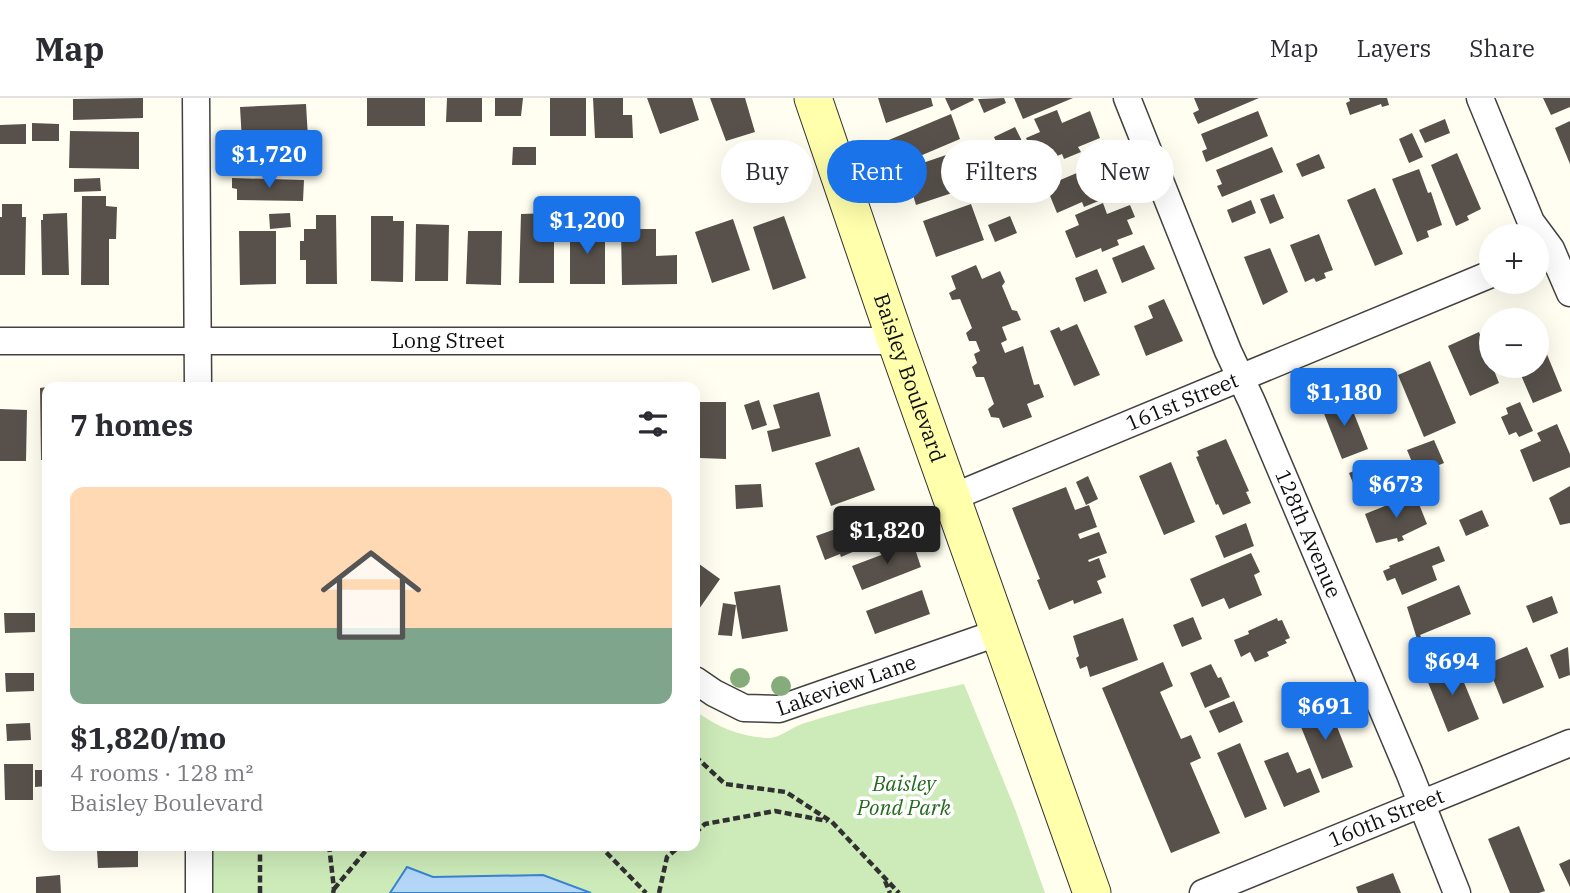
<!DOCTYPE html>
<html lang="en">
<head>
<meta charset="utf-8">
<style>
  body { margin:0; font-family:"IBM Plex Serif",serif; background:#f2f2f3; color:#2b2b33; height:100vh; display:flex; flex-direction:column; font-size:26px; white-space:nowrap }
  * { box-sizing:border-box; margin:0 }
  p { font-size:23px; color:#7c7c81 }
  .icon { flex:none; width:38px; height:38px; fill:none; stroke:currentColor; stroke-width:2; stroke-linecap:round; stroke-linejoin:round }
  .map { position:relative; flex:1; overflow:hidden }
  .sheet { position:absolute; left:42px; top:284px; width:658px; height:469px; display:flex; flex-direction:column; background:#fff; border-radius:14px; box-shadow:0 7px 28px #0002 }
  .sheet>* { flex:none }
  .banner { position:absolute; left:721px; top:42px; width:665px; height:63px; display:flex; gap:14px }
  .buttons { position:absolute; left:1479px; top:126px; display:grid; gap:14px }
  .buttons a { display:grid; place-items:center; width:70px; height:70px; border-radius:50%; background:#fff; box-shadow:0 7px 28px #0002; font-size:35px }
  .price { position:absolute; translate:-50% -60px; padding:0 16px; border-radius:7px; background:#1a73e8; color:#fff; font-size:23px; line-height:46px; filter:drop-shadow(0 2px 4px #0008) }
  .price::after { content:''; position:absolute; left:50%; top:42px; width:21px; height:16px; margin-left:-10px; background:inherit; clip-path:polygon(0 0,100% 0,50% 100%) }
  .price.current { background:#222; color:#fff }
  ul { padding:0; list-style:none }
  li { display:grid; align-content:center; gap:14px; height:371px; padding:0 28px }
  li span { display:grid; place-items:center; height:217px; border-radius:14px; color:#555 }
  li>.icon { margin-inline-start:auto }
  span .icon { width:126px; height:126px; fill:#fffc; stroke-width:1 }
  li b { font-size:30px }
  h2 { display:flex; justify-content:space-between; align-items:center; height:84px; padding:0 28px; font-size:30px }
  .tag { padding:0 24px; border-radius:32px; background:#fff; box-shadow:0 7px 28px #0002; font-size:24px; line-height:63px }
  .tag.current { background:#1a73e8; color:#fff }
  header { display:flex; align-items:center; gap:42px; box-sizing:border-box; height:98px; padding:0 35px; background:#fff; border-bottom:2px solid #e1e1e2 }
  header strong { font-size:33px }
  nav { display:flex; gap:38px; margin-inline-start:auto; font-size:24px }
  .map>svg:first-child { display:block }
</style>
</head>
<body>
<header>
<strong>Map</strong>
<nav><a>Map</a><a>Layers</a><a>Share</a></nav>
</header>
<div class="map">
<svg width="1570" height="795" viewBox="0 0 1570 795">
  <rect width="100%" height="100%" fill="#fffef1"/>
  <!-- green -->
  <path fill="#cdebb9" d="M964,586L1015,711L1045,795H212L213,747H695V613C718,629 742,640 770,640C782,639 793,628 805,625C857,608 910,598 964,586Z"/>
  <!-- water -->
  <path fill="#b4d7f7" stroke="#3a83d0" stroke-width="2" d="M407,769L433,779L543,777L591,795H390Z"/>
  <!-- building -->
  <path fill="#58514b" d="M143,0V20L73,22V1Z
    M367,0H425V28H367Z
    M447,0H482V24H446Z
    M495,0H523L521,18H495Z
    M550,0H586V38H550Z
    M593,0H623V17H632L633,40H595Z
    M647,0H692L699,22L660,36Z
    M710,0H745L755,34L726,43Z
    M878,0H931L933,8L886,25Z
    M945,0H973L974,2L951,13Z
    M1004,0L1006,5L984,15L978,1Z
    M1014,0H1073L1023,21Z
    M1194,0H1259L1198,26L1193,15L1199,12Z
    M1349,0H1387L1389,7L1382,9L1381,6L1350,17L1346,5L1350,3Z
    M1543,0H1570V9L1551,17Z
    M306,6L308,40L242,43L240,9Z
    M1057,12L1062,25L1090,13L1100,40L1078,49L1081,54L1064,61L1062,56L1037,66L1026,40L1040,34L1034,21Z
    M1258,13L1268,38L1206,64L1202,53L1207,51L1201,36Z
    M951,16L960,41L894,69L884,44Z
    M1445,21L1450,35L1425,45L1419,32Z
    M1570,23V66L1555,30Z
    M32,25L59,26V43H32Z
    M26,26V46H0V27Z
    M1015,29L1022,43L1000,53L994,39Z
    M70,33L139,34V71L69,70Z
    M1412,35L1423,59L1409,65L1399,41Z
    M513,49H536V67H512Z
    M1272,49L1283,74L1222,99L1217,88L1222,86L1216,72Z
    M952,55L964,91L916,107L905,71Z
    M1457,55L1481,111L1467,118L1469,122L1456,128L1431,67Z
    M1319,56L1325,70L1302,79L1296,66Z
    M731,59L757,61V74L731,73Z
    M1110,61L1115,73L1108,76L1114,91L1099,97L1101,102L1084,109L1082,104L1057,115L1046,88Z
    M994,69L1001,88L981,96L974,76Z
    M1419,71L1428,95L1431,94L1442,127L1427,133L1429,139L1417,144L1392,81Z
    M100,80L101,93L74,94V81Z
    M232,80L304,82L303,103L237,102V91L232,90Z
    M1375,90L1403,156L1375,168L1347,102Z
    M1274,96L1284,120L1270,126L1260,101Z
    M82,98H106V108L117,109L116,141H109V187H81Z
    M1251,102L1256,115L1232,125L1227,112Z
    M1103,105L1107,116L1130,107L1135,119L1127,122L1133,136L1117,142L1119,147L1102,154L1101,150L1076,160L1065,133L1079,127L1075,117Z
    M2,106H22V119H26L25,177H0V119H2Z
    M971,106L984,142L936,159L923,123Z
    M67,115L69,177H42L41,122H43V116Z
    M290,115L291,129L270,131L269,116Z
    M551,115V126H554V185H519L521,116Z
    M316,117H336L337,186H306V162H300V143H304V131H316Z
    M371,118H393V123H404L403,184L371,183Z
    M784,118L806,180L773,192L753,129Z
    M1010,118L1017,135L995,144L988,127Z
    M733,121L750,172L712,185L695,134Z
    M416,126L449,127L448,183H415Z
    M570,131H605V186H570Z
    M621,131H656V158L677,157V186L622,187Z
    M239,133H276V186L240,187Z
    M468,133H502L501,187L466,186Z
    M1319,136L1333,172L1324,175L1326,180L1316,184L1314,180L1305,184L1290,147Z
    M1144,147L1155,171L1122,185L1112,160Z
    M1270,150L1288,194L1263,207L1244,159Z
    M976,167L982,181L1000,173L1005,184L1002,188L1012,212L1017,213L1021,222L1002,229L1007,242L1001,245L1005,255L1023,248L1034,287L1039,286L1044,299L1027,306L1032,319L1003,330L999,320L991,319L988,311L994,306L984,279H976L972,269L977,265L974,256L980,253L976,243H969L966,235L972,230L960,201L952,202L949,195L956,191L951,178Z
    M1097,171L1107,195L1084,204L1075,180Z
    M1164,201L1183,243L1146,258L1134,228L1153,220L1148,208Z
    M1077,226L1100,277L1074,288L1050,233L1059,229L1061,233Z
    M1537,232L1562,293L1533,305L1517,268H1536Z
    M1479,234L1499,285L1470,298L1448,248Z
    M1430,263L1456,325L1424,339L1398,277Z
    M47,289V362H41L40,290Z
    M819,294L831,338L772,354L767,333L780,330L773,307Z
    M1347,298L1368,351L1342,361L1321,308Z
    M759,302L767,327L752,332L744,307Z
    M700,304H726V361L700,360Z
    M1520,304L1533,333L1519,339L1516,334L1509,337L1501,319L1508,316L1506,310Z
    M0,311L27,312L26,363H0Z
    M1557,326L1570,356V369L1533,384L1520,352L1541,343L1537,335Z
    M1226,341L1249,393L1246,394L1251,405L1223,417L1218,406L1216,407L1196,359L1199,358L1197,353Z
    M1434,342L1444,365L1417,376L1407,352Z
    M859,349L875,392L831,408L815,365Z
    M1171,364L1195,424L1164,437L1139,378Z
    M1376,364L1386,389L1359,400L1349,375Z
    M1088,378L1098,401L1086,407L1076,384Z
    M761,386L763,409L736,411L735,387Z
    M1570,388V425L1560,427L1549,400Z
    M1066,389L1075,412L1089,407L1097,429L1078,436L1080,441L1099,434L1107,455L1088,462L1089,464L1099,460L1106,479L1097,483L1102,495L1074,506L1073,502L1049,512L1037,482L1040,481L1012,410Z
    M1415,396L1427,426L1402,438L1404,442L1398,444L1397,440L1376,445L1365,416Z
    M1482,412L1489,428L1466,438L1459,422Z
    M883,414L892,437L841,459L840,456L825,462L816,438Z
    M1246,425L1254,448L1224,460L1215,438Z
    M913,445L921,469L862,492L852,468Z
    M1439,448L1445,463L1432,468L1437,482L1402,497L1395,480L1387,483L1383,473L1390,470L1389,468Z
    M1251,455L1260,474L1254,477L1262,497L1229,511L1224,500L1202,509L1190,481Z
    M695,463L720,481L699,511L695,508Z
    M780,487L788,533L742,541L734,494Z
    M1459,487L1471,516L1420,537L1421,539L1417,541L1407,509Z
    M922,492L930,516L875,536L866,513Z
    M1552,498L1558,515L1533,525L1526,508Z
    M723,505L736,507L732,538L718,537Z
    M4,515H35V534L5,535Z
    M1193,519L1202,541L1182,549L1173,527Z
    M1123,520L1138,562L1090,579L1087,568L1080,571L1076,560L1079,558L1073,538Z
    M1277,520L1278,523L1282,522L1290,540L1285,542L1287,545L1267,554L1269,558L1255,564L1250,554L1241,559L1234,542L1249,536L1248,533Z
    M1527,549L1544,589L1503,606L1487,566Z
    M1568,549L1570,577L1559,581L1550,557Z
    M1163,564L1173,588L1160,594L1181,641L1191,637L1201,660L1190,665L1220,735L1171,755L1102,590Z
    M1456,565L1479,621L1448,634L1425,577Z
    M1211,566L1218,580L1221,579L1230,599L1205,610L1190,575Z
    M5,575H34V593L6,594Z
    M1234,603L1243,624L1219,635L1209,613Z
    M1328,606L1353,669L1322,681L1297,619Z
    M30,625L31,642L7,643L6,626Z
    M1240,645L1267,711L1245,720L1217,655Z
    M1288,654L1297,675L1310,670L1320,694L1284,709L1264,663Z
    M4,666H33V702H5Z
    M35,672H47V688L35,689Z
    M1519,728L1545,793L1539,795H1510L1488,741Z
    M93,747H138V769L98,770L97,752H93Z
    M1570,761V789L1559,766Z
    M1393,775L1401,795H1358L1356,789Z
    M60,777L61,795H36V779Z"/>
  <g fill="none" stroke-linecap="round" stroke-linejoin="round">
    <defs>
      <g id="minor">
        <path d="M196,0L198,289"/>
        <path id="s1" d="M1127,0L1228,253L1252,304L1409,674L1457,795"/>
        <path d="M1480,0L1531,124L1551,151L1570,195"/>
        <path id="s2" d="M0,243H896"/>
        <path id="s3" d="M953,399L1491,176"/>
        <path id="s4" d="M695,582L714,595L744,610L779,611L1000,534"/>
        <path d="M199,795V747"/>
        <path id="s5" d="M1203,795L1570,645"/>
      </g>
      <g id="secondary">
        <path id="s6" d="M813,0L896,243L1092,795"/>
      </g>
    </defs>
    <!-- minor casing -->
    <use href="#minor" stroke="#424242" stroke-width="29"/>
    <!-- secondary casing -->
    <use href="#secondary" stroke="#313131" stroke-width="39"/>
    <!-- path -->
    <path stroke="#313131" stroke-width="4.5" stroke-dasharray="7 3.5" stroke-linecap="butt" d="M695,658L725,686L786,694L832,724L899,795
      M695,735L705,726L775,713L827,723
      M329,747L334,791L333,795
      M599,747L646,795
      M885,783L890,795
      M334,791L369,749L374,747
      M260,795V747
      M659,795L667,759L681,747"/>
    <!-- minor -->
    <use href="#minor" stroke="#fff" stroke-width="26"/>
    <!-- secondary -->
    <use href="#secondary" stroke="#ffffac" stroke-width="37"/>
  </g>
  <!-- trees -->
  <g fill="#87ac7c">
    <circle cx="740" cy="580" r="10"/>
    <circle cx="781" cy="588" r="10"/>
  </g>
  <g text-anchor="middle" stroke-width="7" stroke-linejoin="round" paint-order="stroke">
    <!-- street labels -->
    <g font-size="21" fill="#0f0f0f" stroke="#fff">
      <text dy="7" stroke="none"><textPath href="#s2" startOffset="448">Long Street</textPath></text>
      <text dy="7" stroke="none"><textPath href="#s6" startOffset="296">Baisley Boulevard</textPath></text>
      <text dy="7" stroke="none"><textPath href="#s3" startOffset="248">161st Street</textPath></text>
      <text dy="7" stroke="none"><textPath href="#s1" startOffset="472">128th Avenue</textPath></text>
      <text dy="7" stroke="none"><textPath href="#s4" startOffset="163">Lakeview Lane</textPath></text>
      <text dy="7" stroke="none"><textPath href="#s5" startOffset="198">160th Street</textPath></text>
    </g>
    <!-- park labels -->
    <g font-size="21" font-style="italic" fill="#24691d" stroke="#fff">
      <text x="904" y="693">Baisley<tspan x="904" dy="24">Pond Park</tspan></text>
    </g>
  </g>
</svg>
<div class="buttons">
<a>+</a>
<a>−</a>
</div>
<b class="price" style="left:269px;top:92px">$1,720</b>
<b class="price" style="left:587px;top:158px">$1,200</b>
<b class="price" style="left:1344px;top:330px">$1,180</b>
<b class="price" style="left:1396px;top:422px">$673</b>
<b class="price current" style="left:887px;top:468px">$1,820</b>
<b class="price" style="left:1452px;top:599px">$694</b>
<b class="price" style="left:1325px;top:644px">$691</b>
<div class="banner">
<a class="tag">Buy</a>
<a class="tag current">Rent</a>
<a class="tag">Filters</a>
<a class="tag">New</a>
</div>
<section class="sheet">
<h2>7 homes<svg class="icon" aria-label="filters" viewBox="0 0 24 24"><path d="M4 7h16M4 17h16"/><circle cx="9" cy="7" r="2"/><circle cx="15" cy="17" r="2"/></svg></h2>
<ul>
<li><span style="background:linear-gradient(#ffd9b3 65%,#7fa58c 0)"><svg class="icon" aria-label="home" viewBox="0 0 24 24"><path d="M3 11l9-7 9 7M6 9v11h12V9"/></svg></span><div><b>$1,820/mo</b><p>4 rooms · 128 m²</p><p>Baisley Boulevard</p></div></li>
</ul>
</section>
</div>
</body>
</html>
